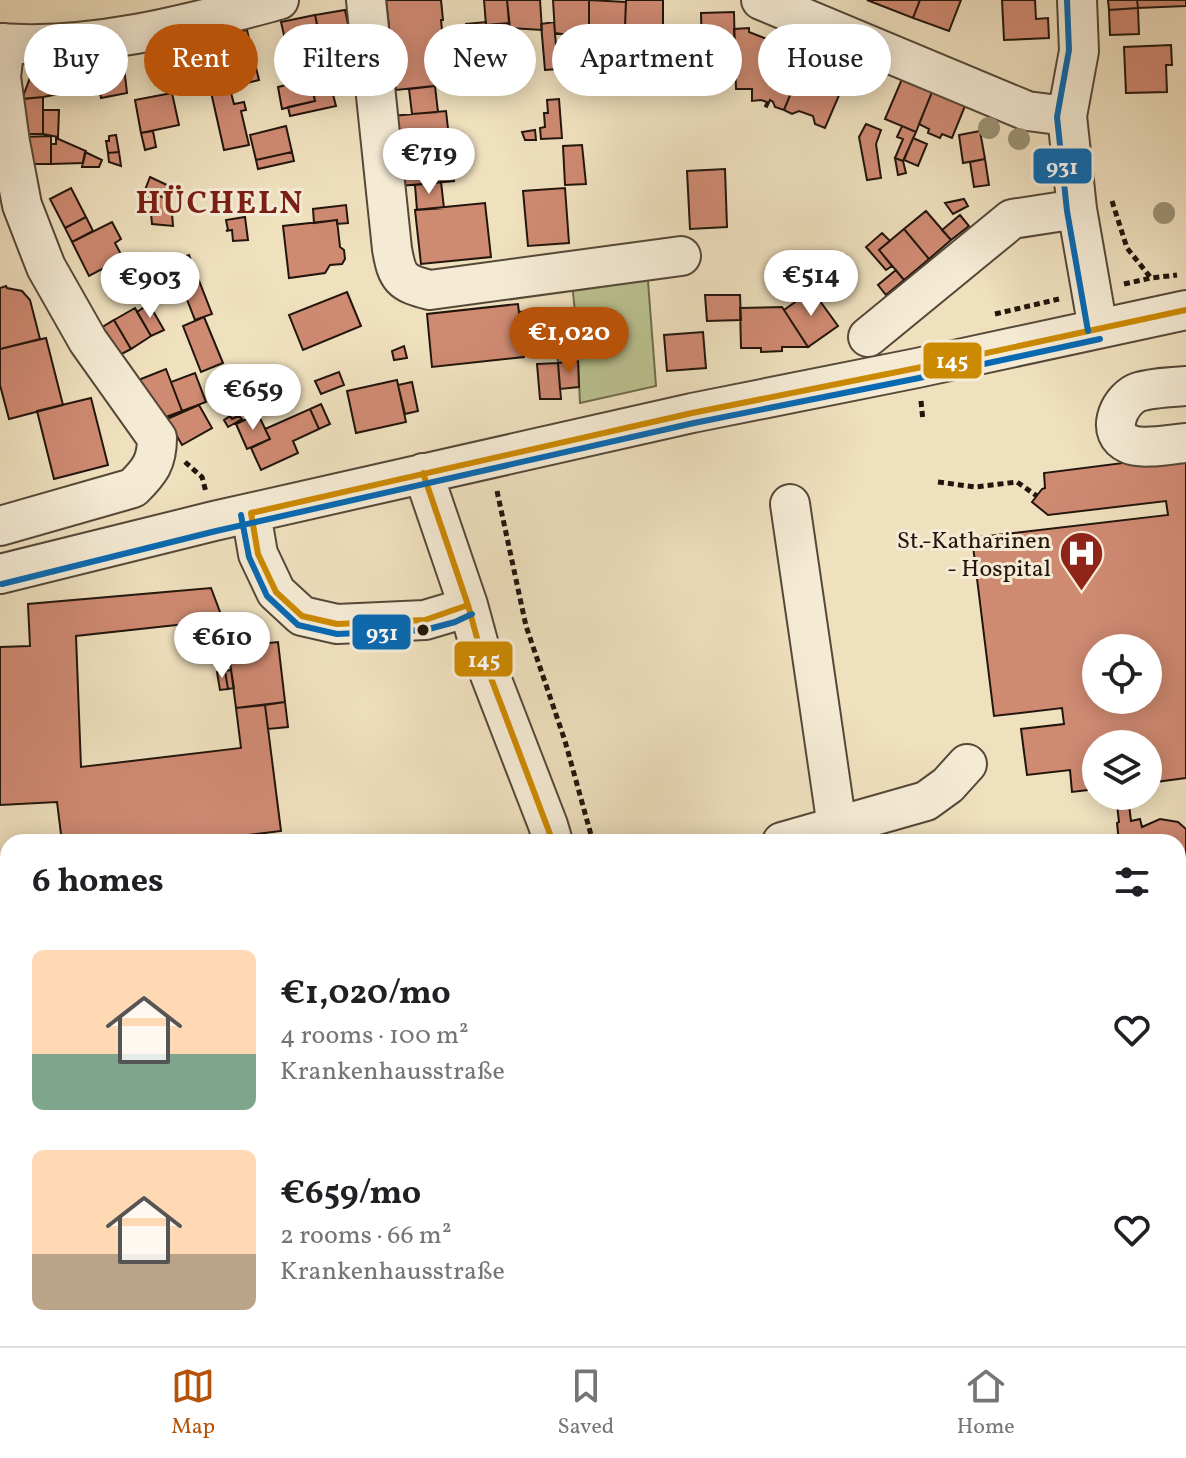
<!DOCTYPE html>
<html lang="en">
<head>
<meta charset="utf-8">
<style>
  body { margin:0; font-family:Vollkorn,serif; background:#f6f6f6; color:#202124; height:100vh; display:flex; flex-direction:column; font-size:30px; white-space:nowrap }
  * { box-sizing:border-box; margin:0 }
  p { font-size:26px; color:#757577 }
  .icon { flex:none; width:44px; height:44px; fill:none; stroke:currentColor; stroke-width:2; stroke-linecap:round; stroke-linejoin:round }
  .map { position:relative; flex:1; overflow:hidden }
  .details { position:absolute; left:0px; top:834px; width:1186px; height:512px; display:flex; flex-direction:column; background:#fff; border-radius:24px 24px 0 0; box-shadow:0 4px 20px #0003 }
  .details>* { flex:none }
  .banner { position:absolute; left:24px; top:24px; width:1138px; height:72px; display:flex; gap:16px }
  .buttons { position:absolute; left:1082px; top:634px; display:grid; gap:16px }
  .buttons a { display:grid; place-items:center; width:80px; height:80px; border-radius:50%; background:#fff; box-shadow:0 4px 20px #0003; font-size:40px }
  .price { position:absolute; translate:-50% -68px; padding:0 18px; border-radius:28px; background:#fff; color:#222; font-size:26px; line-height:52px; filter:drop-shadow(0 2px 4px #0008) }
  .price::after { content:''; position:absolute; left:50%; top:48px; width:24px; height:18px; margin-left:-12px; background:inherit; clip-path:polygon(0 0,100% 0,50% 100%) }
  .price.current { background:#b45309; color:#fff }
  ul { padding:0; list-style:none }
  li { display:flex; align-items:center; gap:24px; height:200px; padding:0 32px }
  li span { display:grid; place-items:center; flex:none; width:224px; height:160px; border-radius:12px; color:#555 }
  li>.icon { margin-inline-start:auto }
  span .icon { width:96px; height:96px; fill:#fffc; stroke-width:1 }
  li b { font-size:34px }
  h2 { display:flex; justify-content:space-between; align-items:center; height:96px; padding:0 32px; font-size:34px }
  .chip { padding:0 28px; border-radius:36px; background:#fff; box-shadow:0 4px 20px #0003; font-size:28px; line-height:72px }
  .chip.current { background:#b45309; color:#fff }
  .menu { display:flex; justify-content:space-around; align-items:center; height:112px; border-top:2px solid #e0e0e0; background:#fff; font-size:22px; color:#757577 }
  .menu a { display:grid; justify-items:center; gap:4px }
  .menu .current { color:#b45309 }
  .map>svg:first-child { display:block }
</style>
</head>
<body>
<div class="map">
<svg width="1186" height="1346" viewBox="0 0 1186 1346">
  <rect width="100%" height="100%" fill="#efe0be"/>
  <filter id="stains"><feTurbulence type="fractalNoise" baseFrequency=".0025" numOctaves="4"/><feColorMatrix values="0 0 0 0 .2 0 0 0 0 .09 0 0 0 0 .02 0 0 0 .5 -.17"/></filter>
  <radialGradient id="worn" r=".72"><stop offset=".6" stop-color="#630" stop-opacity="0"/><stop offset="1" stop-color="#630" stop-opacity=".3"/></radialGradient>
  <!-- green -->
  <path fill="#bbc290" stroke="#6e6c4e" stroke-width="2" d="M647,268L656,386L580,403L578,361L558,363L554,314L575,312L572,283Z
    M1186,1037V1255L1178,1257V1038Z"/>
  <!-- building -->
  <path fill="#cf8a72" stroke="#22150c" stroke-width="2" fill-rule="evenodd" d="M386,0H441L443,20H441L442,30L466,28L472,82L396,90Z
    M484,0H507L509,23L486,25Z
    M507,0H540L542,30L510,28Z
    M553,0H589V38L555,33Z
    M589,0L626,2L625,27H629L630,46L589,38Z
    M626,0H663V28L625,27Z
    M867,0H920L913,18Z
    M920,0H961L949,31L913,18Z
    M1002,0H1035L1036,19L1048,18L1049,38L1004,40Z
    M1108,0H1137L1138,8L1109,10Z
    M1137,0H1186V6L1138,8Z
    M1138,8L1139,34L1110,35L1109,10Z
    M345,10L355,56L326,64L315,15Z
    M734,12L735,54L702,55L701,13Z
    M315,15L323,53L290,61L281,22Z
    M486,22V25L509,23L515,78L472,82L469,54L484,53L482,28L466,30V24Z
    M554,22L558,69L545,70L541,24Z
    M629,27L651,28L652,42L630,44Z
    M482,28L484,53L469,54L466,30Z
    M749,28V32L772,41L773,39L807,54L784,110L775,107L773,102L770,100L767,107L765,106L767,102L761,100L752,101V89H736L734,29Z
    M680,29L681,58H663L662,30Z
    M680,29L696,30V37H702L704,68H681Z
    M247,30L259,80L211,92L198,40Z
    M184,34L195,74L172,80L162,39Z
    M589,38L611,42L610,49L590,45Z
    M652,42L654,59L631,61L630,44Z
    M1171,45L1172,65H1166L1167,92L1126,93L1124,47Z
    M122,50L127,93L101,98L94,55Z
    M323,53L331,87L313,91L305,58Z
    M725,54H735L736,70L726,71Z
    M807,54L834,63V65L849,72L825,128L815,124L813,116L799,111L792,114L784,110Z
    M67,61L70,92L43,97L22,99L34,67Z
    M308,71L315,101L282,109L278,87L298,82L296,73Z
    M195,74L197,84L177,89L174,79Z
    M902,79L932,92L916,132L885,119Z
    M435,86L438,112L412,114L409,89Z
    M331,87L336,106L290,116L288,107L315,101L313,91Z
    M230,89L234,104L244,102L246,110L241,111L249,145L224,150L211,92Z
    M932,92L965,106L952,138L942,134L940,138L928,133L929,129L919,124Z
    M172,93L179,125L141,133L135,100Z
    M43,97V134H22V99Z
    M559,99L562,138L541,139L540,128L545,127L544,113H548L547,100Z
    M43,110H59L58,137L43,134Z
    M446,111L454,181L400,186L392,116Z
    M866,124L881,130L876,144L881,178L867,180L859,137Z
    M286,126L292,152L256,160L250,135Z
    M902,126L916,132L903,161L895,158L903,139L897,137Z
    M535,130L536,140H525L522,132Z
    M153,131L156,147L145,150L141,133Z
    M980,131L985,159L963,163L959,135Z
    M116,135L119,152L108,153L106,141H109V136Z
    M51,136V164H22V137Z
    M56,138L86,151L83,163L51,164V144H56Z
    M913,138L927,144L918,166L904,160Z
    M582,145L586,184L565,185L563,146Z
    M85,152L102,160L99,167H82Z
    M119,152L121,166L109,162L108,153Z
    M292,152L294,161L258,169L256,160Z
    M895,158L903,161L906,173L898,175Z
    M985,159L989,185L974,187L970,162Z
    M725,169L727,227L690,229L687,171Z
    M150,177L169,186L171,201L145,190Z
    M441,182L444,208L417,210L415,185Z
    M71,188L86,217L65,228L50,199Z
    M565,188L569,243L528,246L523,191Z
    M149,191L171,201L173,226L152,224Z
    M964,199L968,206L953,214L945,203Z
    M485,203L491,257L421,264L415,210Z
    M346,205L348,223L337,224V220L314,223L313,209Z
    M926,211L951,240L929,259L904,229Z
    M960,215L969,226L951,240L942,230Z
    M86,217L93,231L72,242L65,228Z
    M245,217L248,240L233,241L232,230L226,231L228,230L226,220Z
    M337,220L340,247L344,250L345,259L342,264L330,265L325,273L289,278L283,226Z
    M112,222L121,239L115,243L123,258L89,276L72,242Z
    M904,229L929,259L904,280L879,250Z
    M882,233L890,241L879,250L892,266L886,270L866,247Z
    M189,255L212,314L195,320L184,292L175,295L163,265Z
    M846,255L851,284L830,287L826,258Z
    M138,267L142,275L137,284L112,297L105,284Z
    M896,270L904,280L886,295L878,285Z
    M6,286L7,288L22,291L30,300L40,339L0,349V288Z
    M812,290L838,326L808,347L784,310Z
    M347,292L361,326L303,350L289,315Z
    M705,295H740L741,320L707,321Z
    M149,304L164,330L151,336L137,312Z
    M518,304L524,357L432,367L427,314Z
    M782,307L808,347H782V351L761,352V348H741L740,308Z
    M135,308L151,336L131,349L114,320Z
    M533,311L535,337L522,338L519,312Z
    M204,317L223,363L201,372L183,326Z
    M114,320L131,349L116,357L99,329Z
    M703,332L706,368L667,371L664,335Z
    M46,338L63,405L9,419L0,385V349Z
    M404,346L407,358L394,360L392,351Z
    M578,361L579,387L560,389L558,363Z
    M558,363L561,399H540L537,364Z
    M166,369L182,411L166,417L136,381Z
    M339,372L344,385L321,394L315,381Z
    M195,373L206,402L182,411L171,382Z
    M397,380L406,422L356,433L347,391Z
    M412,382L418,411L405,414L398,385Z
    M234,392L247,412L232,419L219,398Z
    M249,392L256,408L247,412L237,397Z
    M91,398L108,465L54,479L37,411Z
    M321,404L330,424L319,429L310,409Z
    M199,405L212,428L182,445L167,419Z
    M310,409L319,429L293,441L298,453L261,470L251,448L270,439L265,429Z
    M258,414L270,439L247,449L236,424Z
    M230,416L232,419L239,416L242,419L228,427L224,420Z
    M1186,455V778L1148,783V744H1096V789L1072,792L1070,770L1027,775L1021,729L1064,724L1062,708L994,716L972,538L1168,515L1166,501L1048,515L1032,502L1042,489L1045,488L1044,473ZM1096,648H1148V700H1096Z
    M211,588L223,620L76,636L81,767L241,748L236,708L265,705L281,831L193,842H62L57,802L0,805V647L30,646L28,604Z
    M278,642L285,702L236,708L228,647Z
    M231,670L234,688L228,689L225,671Z
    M225,671L228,689L220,690L217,672Z
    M285,702L288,727L268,729L265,705Z
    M1116,796H1128L1131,821L1140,819L1142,827L1160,819L1178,822L1186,829V880L1185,882L1178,885V842H1119L1117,823L1119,822Z
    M877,1338H918L878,1345Z
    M983,1338H1064L1068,1339L1066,1346H1008Z"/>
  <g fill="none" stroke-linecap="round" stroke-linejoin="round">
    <defs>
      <path id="minor" d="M366,0L392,249C397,278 401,283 430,290L681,256
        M761,0L1027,111L1067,116
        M1077,0L1079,51L1067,116L1077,209L1098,329
        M0,43C94,50 188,24 279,0
        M868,337L1012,219L1077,209
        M1186,386C1173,387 1147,388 1136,393C1118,402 1105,434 1129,444C1142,450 1172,444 1186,443
        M423,473L468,605L480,649L548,825L553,842
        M790,504L837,827
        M251,513L258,554L276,592L302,616L337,624L425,620L452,612L468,605
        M0,526L133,488C150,471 157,462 157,438L88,341L46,267L22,205L10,142L1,77L5,43
        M0,574L214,521L692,413L917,368L1186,310
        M782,842L926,801L948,785L967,764
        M1178,1020L1186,1019
        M580,1338L581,1346
        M623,1338L624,1346"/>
    </defs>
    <!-- minor casing -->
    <use href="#minor" stroke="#554838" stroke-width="42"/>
    <!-- path -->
    <path stroke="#22150c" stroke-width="5" stroke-dasharray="6 4" stroke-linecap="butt" d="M1112,201L1127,248L1151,278
      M1124,284L1151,278L1177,275
      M995,314L1059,299
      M921,401L923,421
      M185,462L202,477L206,492
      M938,482L975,487L1017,482L1037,496
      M497,491L526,626L565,741L593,842
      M1178,926L1186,924
      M1178,1186L1186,1183
      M1108,1338V1346"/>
    <!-- minor -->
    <use href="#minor" stroke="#f5ebd5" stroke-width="38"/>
    <defs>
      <path id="bus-1" d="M423,473L468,605L480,649L553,842
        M251,513L692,413L917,368L1186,310
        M251,513L258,554L276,592L302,616L337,624L425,620L468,605"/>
      <path id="bus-2" d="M1067,0L1069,50L1057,117L1067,211L1088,331
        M241,515L249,557L267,596L298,625L337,634L425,630L455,622L472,614
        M2,584L216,531L694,423L919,378L1100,339"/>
    </defs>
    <!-- bus-1 casing -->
    <use href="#bus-1" stroke="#f5ebd5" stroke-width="12"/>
    <!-- bus-2 casing -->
    <use href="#bus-2" stroke="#f5ebd5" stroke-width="12"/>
    <!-- bus-1 -->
    <use href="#bus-1" stroke="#cc8902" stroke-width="6"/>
    <!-- bus-2 -->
    <use href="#bus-2" stroke="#0869b3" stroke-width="6"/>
  </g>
  <!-- trees -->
  <g fill="#9c9275">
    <circle cx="989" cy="128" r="11"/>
    <circle cx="1019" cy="139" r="11"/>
    <circle cx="1164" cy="213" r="11"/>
  </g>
  <!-- icons -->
  <defs>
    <symbol id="hospital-pin" viewBox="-11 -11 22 30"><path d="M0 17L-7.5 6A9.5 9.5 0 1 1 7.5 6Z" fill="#8f2418" stroke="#f5ebd5"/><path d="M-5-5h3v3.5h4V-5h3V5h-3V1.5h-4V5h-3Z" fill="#fff"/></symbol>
  </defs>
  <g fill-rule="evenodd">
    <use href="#hospital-pin" x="1056" y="528" width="51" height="69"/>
  </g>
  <!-- markers -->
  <circle fill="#22150c" stroke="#f5ebd5" stroke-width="3" cx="423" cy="630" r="7"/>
  <g text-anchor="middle" stroke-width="6" stroke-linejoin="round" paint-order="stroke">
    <!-- poi labels -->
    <g font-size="24" fill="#22150c" stroke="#f5ebd5" text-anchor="end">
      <text x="1051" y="548">St.-Katharinen<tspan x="1051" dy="28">- Hospital</tspan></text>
    </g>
    <!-- district labels -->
    <g font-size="32" font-weight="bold" letter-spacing="2" fill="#7a1f14" stroke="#f5ebd5">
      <text x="220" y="213">HÜCHELN</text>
    </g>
  </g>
  <g stroke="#f5ebd5" stroke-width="3">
    <rect x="1032" y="147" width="61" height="38" rx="8" fill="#0869b3"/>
    <rect x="922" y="341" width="61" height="39" rx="8" fill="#cc8902"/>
    <rect x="351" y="613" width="61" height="38" rx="8" fill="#0869b3"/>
    <rect x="453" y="640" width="61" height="38" rx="8" fill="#cc8902"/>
  </g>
  <g font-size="22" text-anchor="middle" font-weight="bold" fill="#fff">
    <text x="1062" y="174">931</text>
    <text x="952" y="368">145</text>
    <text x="382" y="640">931</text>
    <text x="484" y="667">145</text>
  </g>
  <rect width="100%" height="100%" filter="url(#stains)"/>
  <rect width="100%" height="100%" fill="url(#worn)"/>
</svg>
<div class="buttons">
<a><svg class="icon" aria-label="locate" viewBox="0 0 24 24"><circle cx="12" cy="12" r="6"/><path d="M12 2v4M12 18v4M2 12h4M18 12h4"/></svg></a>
<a><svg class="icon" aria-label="layers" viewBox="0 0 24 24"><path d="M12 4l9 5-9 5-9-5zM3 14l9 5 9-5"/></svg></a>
</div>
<b class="price" style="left:429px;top:196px">€719</b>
<b class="price" style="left:811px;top:318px">€514</b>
<b class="price" style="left:150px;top:320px">€903</b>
<b class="price current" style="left:569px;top:375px">€1,020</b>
<b class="price" style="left:253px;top:432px">€659</b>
<b class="price" style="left:222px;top:680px">€610</b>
<div class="banner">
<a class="chip">Buy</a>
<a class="chip current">Rent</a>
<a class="chip">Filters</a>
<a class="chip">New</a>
<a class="chip">Apartment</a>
<a class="chip">House</a>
</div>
<section class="details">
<h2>6 homes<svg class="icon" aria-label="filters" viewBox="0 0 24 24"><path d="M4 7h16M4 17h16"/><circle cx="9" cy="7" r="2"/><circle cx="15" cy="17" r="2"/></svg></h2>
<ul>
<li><span style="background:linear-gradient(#ffd9b3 65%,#7fa58c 0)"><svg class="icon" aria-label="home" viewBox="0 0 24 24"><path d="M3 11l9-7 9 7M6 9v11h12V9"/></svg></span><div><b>€1,020/mo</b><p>4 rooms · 100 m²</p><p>Krankenhausstraße</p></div><svg class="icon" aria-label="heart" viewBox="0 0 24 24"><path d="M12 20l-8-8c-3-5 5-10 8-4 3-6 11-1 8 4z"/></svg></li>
<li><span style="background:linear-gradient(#ffd9b3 65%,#b9a48a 0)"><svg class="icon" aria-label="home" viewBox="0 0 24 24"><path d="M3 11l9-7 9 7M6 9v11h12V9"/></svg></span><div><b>€659/mo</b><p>2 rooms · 66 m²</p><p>Krankenhausstraße</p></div><svg class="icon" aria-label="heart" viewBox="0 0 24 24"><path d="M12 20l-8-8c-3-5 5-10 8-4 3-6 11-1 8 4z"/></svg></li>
</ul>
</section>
</div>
<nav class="menu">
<a class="current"><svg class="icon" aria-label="map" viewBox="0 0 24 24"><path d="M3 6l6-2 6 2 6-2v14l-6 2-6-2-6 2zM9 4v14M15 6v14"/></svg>Map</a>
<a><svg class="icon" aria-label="saved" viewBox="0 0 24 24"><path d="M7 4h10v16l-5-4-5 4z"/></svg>Saved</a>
<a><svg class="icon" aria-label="home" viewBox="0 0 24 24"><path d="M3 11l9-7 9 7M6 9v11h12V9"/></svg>Home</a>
</nav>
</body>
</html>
